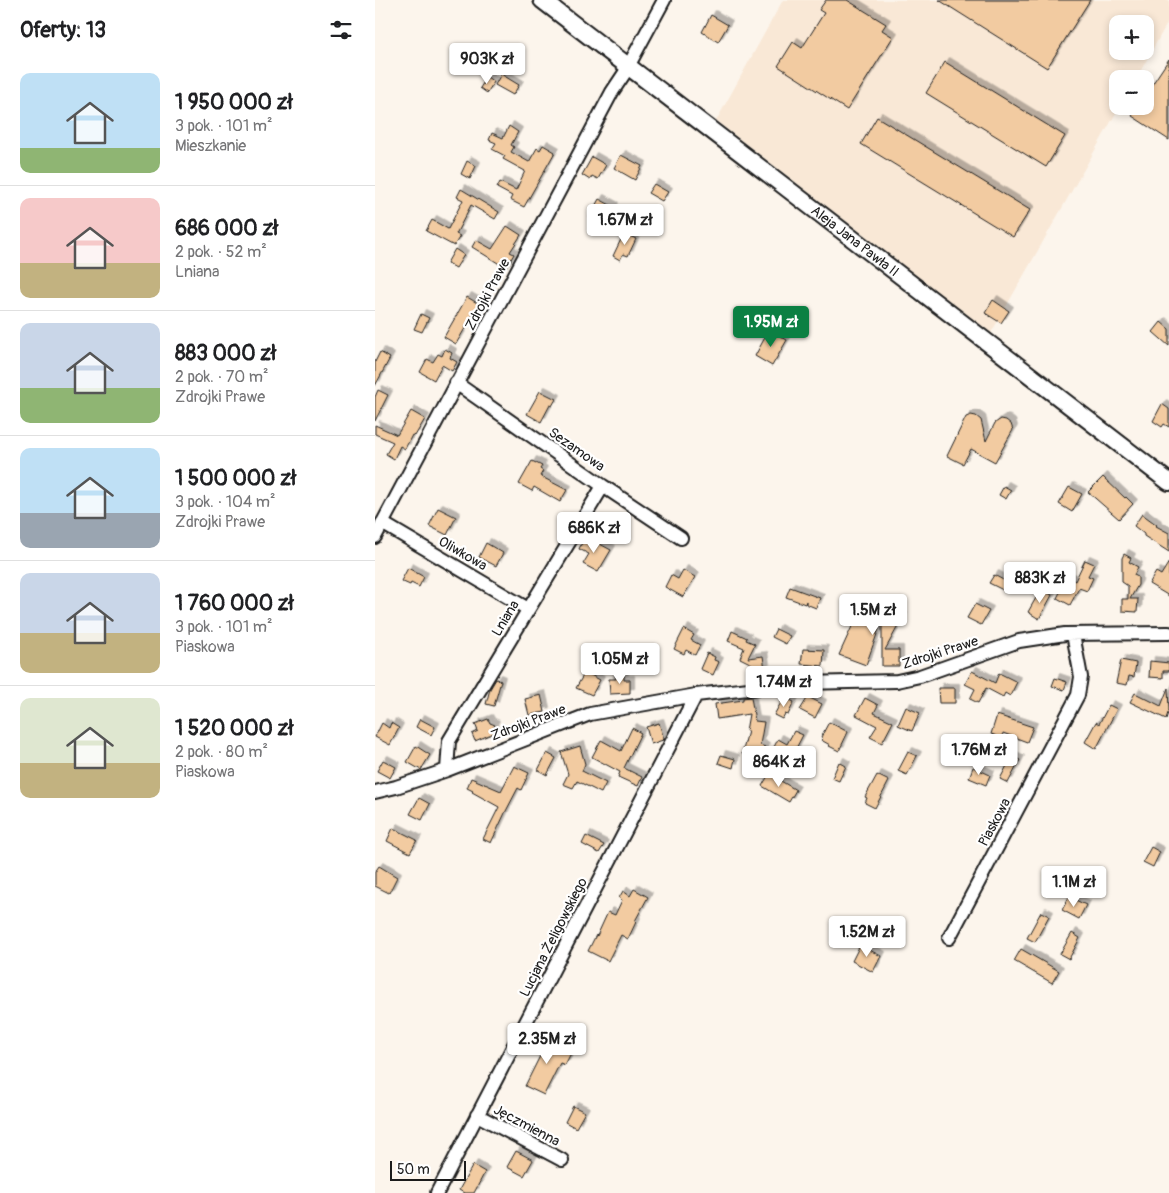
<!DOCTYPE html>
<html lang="pl">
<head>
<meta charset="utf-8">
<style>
  body { margin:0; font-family:Pangolin,sans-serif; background:#f2f2f2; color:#202124; height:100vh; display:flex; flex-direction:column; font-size:19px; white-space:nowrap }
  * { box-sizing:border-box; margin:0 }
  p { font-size:16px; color:#757577 }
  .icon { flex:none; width:28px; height:28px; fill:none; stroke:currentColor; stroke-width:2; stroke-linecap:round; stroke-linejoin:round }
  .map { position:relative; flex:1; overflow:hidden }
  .details { display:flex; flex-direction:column; background:#fff; width:375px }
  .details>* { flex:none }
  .buttons { position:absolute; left:734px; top:15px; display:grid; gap:10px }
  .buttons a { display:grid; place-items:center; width:45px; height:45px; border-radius:10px; background:#fff; box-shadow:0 2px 8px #0003; font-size:25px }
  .scale { position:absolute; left:15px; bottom:12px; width:76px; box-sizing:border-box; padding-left:5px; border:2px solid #1c1c1c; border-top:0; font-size:14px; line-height:18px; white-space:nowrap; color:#1c1c1c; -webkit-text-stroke:4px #fff; paint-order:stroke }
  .price { position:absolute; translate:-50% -42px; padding:0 11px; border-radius:5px; background:#fff; color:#222; font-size:16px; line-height:32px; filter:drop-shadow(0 1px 2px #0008) }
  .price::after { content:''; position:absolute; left:50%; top:30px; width:15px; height:11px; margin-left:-8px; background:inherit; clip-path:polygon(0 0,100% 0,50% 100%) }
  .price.active { background:#0b8043; color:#fff }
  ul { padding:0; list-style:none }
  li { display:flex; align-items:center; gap:15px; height:125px; padding:0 20px }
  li+li { border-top:1px solid #e0e0e0 }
  li span { display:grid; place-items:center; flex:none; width:140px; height:100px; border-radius:10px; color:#555 }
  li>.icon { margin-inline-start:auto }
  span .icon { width:60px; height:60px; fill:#fffc; stroke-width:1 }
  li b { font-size:21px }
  h2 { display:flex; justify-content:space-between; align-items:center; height:60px; padding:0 20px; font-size:21px }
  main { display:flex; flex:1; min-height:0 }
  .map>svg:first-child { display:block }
</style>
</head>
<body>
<main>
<section class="details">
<h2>Oferty: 13<svg class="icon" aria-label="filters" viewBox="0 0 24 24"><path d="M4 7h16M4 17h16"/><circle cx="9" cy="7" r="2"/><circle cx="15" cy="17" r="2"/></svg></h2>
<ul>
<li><span style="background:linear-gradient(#bfe0f5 75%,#8fb573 0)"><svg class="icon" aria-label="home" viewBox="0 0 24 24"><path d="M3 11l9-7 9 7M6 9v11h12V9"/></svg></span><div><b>1 950 000 zł</b><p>3 pok. · 101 m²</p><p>Mieszkanie</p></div></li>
<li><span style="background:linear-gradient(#f6c9c9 65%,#c2b280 0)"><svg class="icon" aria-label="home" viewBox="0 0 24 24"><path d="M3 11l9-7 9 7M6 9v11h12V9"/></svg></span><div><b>686 000 zł</b><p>2 pok. · 52 m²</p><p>Lniana</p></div></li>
<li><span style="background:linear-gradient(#c9d6e8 65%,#8fb573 0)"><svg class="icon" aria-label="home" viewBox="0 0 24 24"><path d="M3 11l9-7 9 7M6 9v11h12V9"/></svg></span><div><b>883 000 zł</b><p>2 pok. · 70 m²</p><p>Zdrojki Prawe</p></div></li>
<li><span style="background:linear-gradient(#bfe0f5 65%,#9aa5b1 0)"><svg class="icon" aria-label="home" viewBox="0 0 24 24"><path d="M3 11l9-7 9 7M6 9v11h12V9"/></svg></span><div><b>1 500 000 zł</b><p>3 pok. · 104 m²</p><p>Zdrojki Prawe</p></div></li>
<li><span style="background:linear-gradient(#c9d6e8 60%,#c2b280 0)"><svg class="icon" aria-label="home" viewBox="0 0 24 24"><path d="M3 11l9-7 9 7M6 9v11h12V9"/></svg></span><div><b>1 760 000 zł</b><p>3 pok. · 101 m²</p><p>Piaskowa</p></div></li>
<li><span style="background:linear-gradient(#dfe7d0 65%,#c2b280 0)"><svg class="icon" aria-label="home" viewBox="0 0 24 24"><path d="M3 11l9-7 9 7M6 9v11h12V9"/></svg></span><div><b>1 520 000 zł</b><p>2 pok. · 80 m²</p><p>Piaskowa</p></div></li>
</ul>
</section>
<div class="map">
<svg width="794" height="1193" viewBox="0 0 794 1193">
  <defs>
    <filter id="shadow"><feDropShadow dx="4.5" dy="-4.5" stdDeviation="0" flood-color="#0004"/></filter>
  </defs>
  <rect width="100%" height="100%" fill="#fcf5ec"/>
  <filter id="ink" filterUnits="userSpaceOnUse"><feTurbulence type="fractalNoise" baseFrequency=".02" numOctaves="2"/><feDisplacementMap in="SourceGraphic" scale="10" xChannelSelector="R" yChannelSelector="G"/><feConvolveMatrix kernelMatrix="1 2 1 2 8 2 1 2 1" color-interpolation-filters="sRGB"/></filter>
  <g filter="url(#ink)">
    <!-- built -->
    <path fill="#f9e8d6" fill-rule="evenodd" d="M408,0H794V20L761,79H742V106H745L616,333L341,121ZM742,24H770V51H742Z"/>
    <!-- building -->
    <path fill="#f2cba1" stroke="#1c1c1c" filter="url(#shadow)" d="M451,0H472L511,24L507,30L518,37L472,110L403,66L418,42L427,48L449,13L444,10Z
      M564,0H715L672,68Z
      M336,15L353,25L343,42L327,32Z
      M794,59V140L757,116L763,106H770V95Z
      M570,62L690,136L671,167L551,93Z
      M126,74L144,85L138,95L120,85Z
      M112,77L119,82L112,93L105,88Z
      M502,117L655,210L638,237L486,144Z
      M134,126L143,132L136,145L139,147L136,152L154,162L162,148L165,150L168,145L180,152L149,207L135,200L137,196L122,188L125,182L141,190L150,171L128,159L130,156L117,149L121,143L114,140L117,133L128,138Z
      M246,155L267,166L260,180L239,168Z
      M217,157L231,165L223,179L217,176L215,180L207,175Z
      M92,161L101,166L95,179L86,174Z
      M279,184L293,192L287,201L273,193Z
      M86,189L124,212L120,219L96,205L81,234L85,236L79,246L51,231L57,220L73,229L88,200L82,197Z
      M224,199L239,207L230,225L214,217Z
      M132,226L146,235L135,252L139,254L131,268L97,247L101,240L117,249Z
      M249,233L261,239L253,256L248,254L245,260L238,256Z
      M80,249L89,255L81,268L72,263Z
      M92,297L104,304L81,344L69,337Z
      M618,300L634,311L626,323L610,313Z
      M46,314L54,318L47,332L39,329Z
      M786,322L794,329V346L778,332Z
      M394,330L412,340L397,366L380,356Z
      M70,349L77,353L75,358L82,362L77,371L67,365L59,380L45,372L52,359L58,362L63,354L67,356Z
      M5,352L15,358L0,386V362Z
      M3,390L13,395L0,421V397Z
      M165,391L181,399L177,406L175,405L166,422L152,414Z
      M787,404L794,409V427L789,424L787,427L778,421Z
      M36,411L50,419L40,436L37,435L30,449L25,446L19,459L11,454L18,442L0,434V425L22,435Z
      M596,415L601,416L606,420L611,441L620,423L626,419L631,420L636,424L638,430L620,462L596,449L588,464L572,456L591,417Z
      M157,461L167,466L165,469L168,471L165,476L192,490L185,502L159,487L157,491L144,484Z
      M728,477L750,498L751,497L758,504L744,519L713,492Z
      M629,486L636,490L631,499L624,495Z
      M694,487L707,494L697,512L684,504Z
      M63,508L81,517L72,535L54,526Z
      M767,514L782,525L781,526L794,533V552L769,536V534L759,526Z
      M210,536L236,550L223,572L208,564L214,554L204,549Z
      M111,543L128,553L121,566L104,557Z
      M749,554L756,558L754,562L763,567L759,575L763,577V585L755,599H763L762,612L747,611V599H753V586L747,582V558Z
      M710,560L719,564L713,576L718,578L712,591L704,588L695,605L682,598L693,577L700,581Z
      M794,562V596L774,584L781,572L786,575Z
      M33,568L49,577L44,587L36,583L35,585L26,581Z
      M308,570L320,577L308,597L290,587L296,575L303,579Z
      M619,575L632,582L628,590L614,583Z
      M415,587L445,598L441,608L431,604V601L430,604L411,597Z
      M666,589L677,595L664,619L653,612Z
      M496,602L528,617L510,650H524V666H507V620L491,665L464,655L479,622L485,625Z
      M600,604L614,611L606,625L592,618Z
      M309,629L319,635L316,640L325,645L320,655L311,650L309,654L299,649Z
      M401,629L415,636L411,644L397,637Z
      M357,631L372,638L371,640L380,644L373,658L388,656L390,669L378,670L377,664L365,658L369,648L353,641Z
      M428,649L449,650L448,666L426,664Z
      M332,653L340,657L339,660L344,662L338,675L325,669Z
      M746,660L761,663L759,677L754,676L752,685L741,683Z
      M775,661L794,663V671H788V678L774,677Z
      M597,671L620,683L624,673L642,682L635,696L630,693L628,697L611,688L603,703L595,699L600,689L590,684Z
      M210,672L225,680L217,695L201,688Z
      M241,673H249V680H255V693L235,694L234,679H241Z
      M680,678L692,682L689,690L677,686Z
      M121,679L126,681L119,706L111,704L115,689Z
      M563,688H580V703H564Z
      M793,688L794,710L791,719L755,702L760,693L786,706Z
      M166,695L170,712L154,715L150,699Z
      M376,697L380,721L389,722L385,745L390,747L385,758L376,754V756L367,754L373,731H371L374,714L342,719L340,704L368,700V698Z
      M409,697L419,702L413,715L410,714L407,719L399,715Z
      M433,697L447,704L440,718L425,710Z
      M490,698L503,705L499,713L518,722L507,743L495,737L502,726L481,715Z
      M734,705L742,709L721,749L710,742L721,722L724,724Z
      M531,707L545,713L537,731L523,725Z
      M622,715L658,727L652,742L628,733L627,738L616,734Z
      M45,719L60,727L56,735L41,727Z
      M113,719L115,723L120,725L118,729L119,733L100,741L97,734L103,731L100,724Z
      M454,722L473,732L464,751L454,746L455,745L446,740L448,738L446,737Z
      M7,723L14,728L16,723L24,728L15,745L0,737Z
      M284,723L289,739L288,740L276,744L271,727Z
      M257,728L266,733L249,768L267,777L263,786L243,777L245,772L217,757L226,740L246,751Z
      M419,731L428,735L415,760L397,751L403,739L412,744Z
      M41,746L55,755L46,770L32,762Z
      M205,746L210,764L207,771L231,783L226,793L202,781L198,788L188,784L193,774L186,752Z
      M600,749L607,753L602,763L595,760Z
      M533,752L542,756L532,775L523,771Z
      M172,753L181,758L172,775L163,770Z
      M346,755L360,759L358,768L343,763Z
      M637,756L645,760L633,783L625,779Z
      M8,760L21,767L15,778L2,771Z
      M464,762L471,766L464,781L457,778Z
      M139,766L154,773L146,790L143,788L130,813L116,843L108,839L124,807L97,792L98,791L92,788L96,778L126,791Z
      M598,767L615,775L611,785L594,778Z
      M394,774L421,790L414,802L387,786Z
      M502,775L514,781L500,808L490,803L492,798L490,797Z
      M44,798L55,804L47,820L35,814Z
      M18,828L42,840L35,853L12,841Z
      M211,836L229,845L224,853L207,844Z
      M776,847L785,852L778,867L768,862Z
      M4,866L22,877L14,893L0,886V872Z
      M259,889L273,897L260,921L261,922L253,939L246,935L233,961L213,951L221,935L222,936L233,912L240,915L247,900L244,898L248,891L255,896Z
      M694,897L711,905L704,919L687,910Z
      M666,912L674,916L660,942L652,938Z
      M697,933L705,938L694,959L685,954Z
      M485,945L506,956L498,972L477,961Z
      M646,949L684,971L677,983L639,961Z
      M166,1040L172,1043L174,1040L197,1051L190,1065L185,1063L169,1095L150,1086L166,1054L161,1051Z
      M198,1106L210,1112L201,1128L190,1122Z
      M141,1151L158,1160L149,1176L132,1167Z
      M98,1165L110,1172L99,1193H89L84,1190Z"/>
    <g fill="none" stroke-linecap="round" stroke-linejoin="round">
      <defs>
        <path id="minor" d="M81,383L228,486L306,538
          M7,523L153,609
          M0,537L237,92L249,74L289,0
          M72,770L74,741L228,486
          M0,792L21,787L72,770L215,714L321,695L426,683L522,681L545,676L644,641L690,634L794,633
          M574,938L703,695L706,677L698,634
          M102,1115L187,1160
          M62,1193L321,695"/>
        <g id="major">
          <path id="s1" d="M167,0L794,482"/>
        </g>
      </defs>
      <!-- minor casing -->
      <use href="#minor" stroke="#1c1c1c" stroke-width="16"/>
      <!-- major casing -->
      <use href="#major" stroke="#1c1c1c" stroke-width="20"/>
      <!-- minor -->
      <use href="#minor" stroke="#fff" stroke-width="12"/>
      <!-- major -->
      <use href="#major" stroke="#fff" stroke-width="16"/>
    </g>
  </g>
  <g text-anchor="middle" stroke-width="4.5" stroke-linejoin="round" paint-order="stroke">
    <!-- street labels -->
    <g font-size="14" fill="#1c1c1c" stroke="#fff">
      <text dy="5" stroke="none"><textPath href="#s1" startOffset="395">Aleja Jana Pawła II</textPath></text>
      <text transform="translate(112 294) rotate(-62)" y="5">Zdrojki Prawe</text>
      <text transform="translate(202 449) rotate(35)" y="5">Sezamowa</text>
      <text transform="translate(88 553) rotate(30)" y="5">Oliwkowa</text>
      <text transform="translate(130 618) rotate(-59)" y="5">Lniana</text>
      <text transform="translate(565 652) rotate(-18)" y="5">Zdrojki Prawe</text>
      <text transform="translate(153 722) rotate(-21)" y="5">Zdrojki Prawe</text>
      <text transform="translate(619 822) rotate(-62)" y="5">Piaskowa</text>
      <text transform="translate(178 937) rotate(-63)" y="5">Lucjana Żeligowskiego</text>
      <text transform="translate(152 1125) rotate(28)" y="5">Jęczmienna</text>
    </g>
  </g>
</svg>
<div class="buttons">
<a>+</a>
<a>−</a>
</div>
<div class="scale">50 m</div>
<b class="price" style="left:112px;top:85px">903K zł</b>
<b class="price" style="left:250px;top:246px">1.67M zł</b>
<b class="price active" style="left:396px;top:348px">1.95M zł</b>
<b class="price" style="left:219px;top:554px">686K zł</b>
<b class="price" style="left:665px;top:604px">883K zł</b>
<b class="price" style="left:498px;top:636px">1.5M zł</b>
<b class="price" style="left:245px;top:685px">1.05M zł</b>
<b class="price" style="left:409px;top:708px">1.74M zł</b>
<b class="price" style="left:604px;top:776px">1.76M zł</b>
<b class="price" style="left:404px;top:788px">864K zł</b>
<b class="price" style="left:699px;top:908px">1.1M zł</b>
<b class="price" style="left:492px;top:958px">1.52M zł</b>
<b class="price" style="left:172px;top:1065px">2.35M zł</b>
</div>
</main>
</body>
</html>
